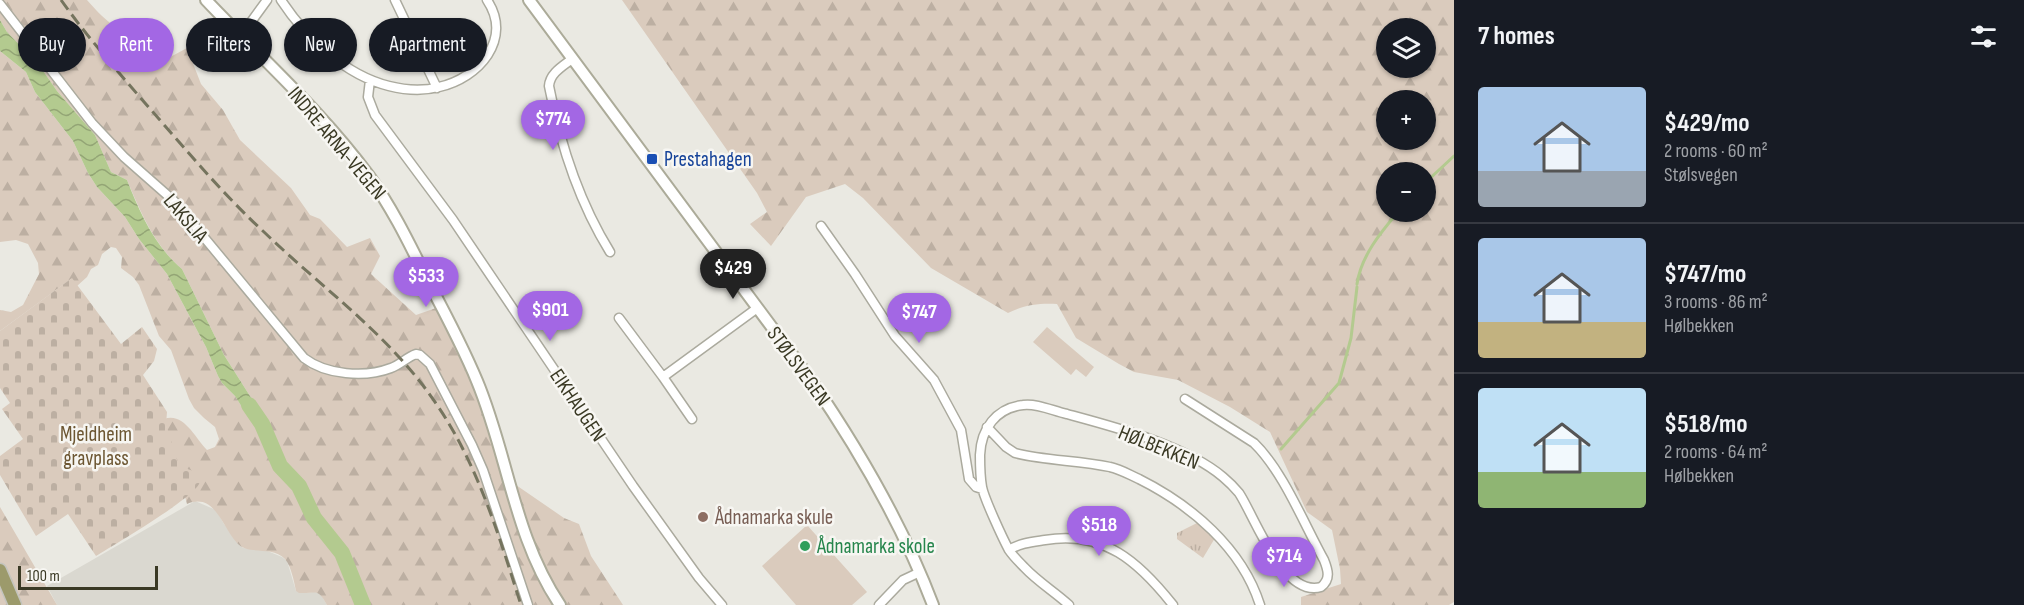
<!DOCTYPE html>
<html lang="en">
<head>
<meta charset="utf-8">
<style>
  body { margin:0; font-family:"Sofia Sans Condensed",sans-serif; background:#20242c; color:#f1f3f6; height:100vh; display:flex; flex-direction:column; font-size:22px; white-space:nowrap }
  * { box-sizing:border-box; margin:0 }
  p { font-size:20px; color:#9ea1a6 }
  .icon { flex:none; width:33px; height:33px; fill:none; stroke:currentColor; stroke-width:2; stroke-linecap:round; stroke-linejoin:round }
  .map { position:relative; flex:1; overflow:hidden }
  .drawer { display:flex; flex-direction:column; background:#171b24; width:570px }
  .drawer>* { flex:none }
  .guide { position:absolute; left:18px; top:18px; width:570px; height:54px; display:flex; gap:12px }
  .buttons { position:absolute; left:1376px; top:18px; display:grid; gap:12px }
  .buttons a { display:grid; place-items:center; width:60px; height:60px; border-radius:50%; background:#171b24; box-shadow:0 2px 4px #0004; font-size:30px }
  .scale { position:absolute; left:18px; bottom:15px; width:140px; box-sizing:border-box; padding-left:6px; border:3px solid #3a3924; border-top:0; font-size:16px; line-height:21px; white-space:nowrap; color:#3a3924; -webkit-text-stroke:4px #f7f6f2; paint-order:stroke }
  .price { position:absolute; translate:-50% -51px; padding:0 14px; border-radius:21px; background:#a367e4; color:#fff; font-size:20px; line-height:39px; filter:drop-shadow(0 2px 3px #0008) }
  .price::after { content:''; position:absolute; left:50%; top:36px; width:18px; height:14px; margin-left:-9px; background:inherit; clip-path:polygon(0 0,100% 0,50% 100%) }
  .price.current { background:#222; color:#fff }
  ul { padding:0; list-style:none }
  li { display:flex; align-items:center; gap:18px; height:150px; padding:0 24px }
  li+li { border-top:2px solid #363941 }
  li span { display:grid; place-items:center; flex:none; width:168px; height:120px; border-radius:6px; color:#555 }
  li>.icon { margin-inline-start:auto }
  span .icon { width:72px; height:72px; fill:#fffc; stroke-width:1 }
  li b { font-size:26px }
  h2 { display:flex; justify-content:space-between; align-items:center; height:72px; padding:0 24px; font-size:26px }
  .pill { padding:0 21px; border-radius:27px; background:#171b24; box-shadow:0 2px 4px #0004; font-size:21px; line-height:54px }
  .pill.current { background:#a367e4; color:#fff }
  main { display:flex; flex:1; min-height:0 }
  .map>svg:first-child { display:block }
</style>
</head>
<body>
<main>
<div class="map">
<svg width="1454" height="605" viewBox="0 0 1454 605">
  <defs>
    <pattern id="forest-firs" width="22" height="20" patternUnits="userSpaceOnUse" patternTransform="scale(1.5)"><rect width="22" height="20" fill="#dacbbd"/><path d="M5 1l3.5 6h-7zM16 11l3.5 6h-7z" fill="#bcafa2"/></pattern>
    <pattern id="cemetery-stones" width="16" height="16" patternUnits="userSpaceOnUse" patternTransform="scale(1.5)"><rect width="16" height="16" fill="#dacbbd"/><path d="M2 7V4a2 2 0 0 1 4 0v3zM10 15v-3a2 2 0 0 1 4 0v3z" fill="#bcafa2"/></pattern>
    <pattern id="park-tufts" width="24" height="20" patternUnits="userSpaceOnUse" patternTransform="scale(1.5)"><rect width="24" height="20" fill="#dacbbd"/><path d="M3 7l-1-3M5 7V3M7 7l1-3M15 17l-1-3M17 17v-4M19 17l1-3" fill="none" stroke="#bcafa2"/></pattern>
    <pattern id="water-waves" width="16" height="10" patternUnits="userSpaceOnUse" patternTransform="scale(1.5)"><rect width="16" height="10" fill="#b3ca8f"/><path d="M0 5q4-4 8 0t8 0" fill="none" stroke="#93a575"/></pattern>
  </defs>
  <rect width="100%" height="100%" fill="#eae9e2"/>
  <!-- built -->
  <path fill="#dad8d0" d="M195,501L216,510L224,524L243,548L265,550L282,557L287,561L296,591L307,593L316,591L320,593L327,605H57L47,586Z"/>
  <!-- green -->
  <path fill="#dacbbd" d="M1047,327L1094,367L1086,377L1076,369L1071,375L1033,342Z
    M807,525L867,592L852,605H796L762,566Z"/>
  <!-- forest -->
  <path fill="url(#forest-firs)" fill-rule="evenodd" d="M0,0H87C104,19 115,31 140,35L161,62L187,48L201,84L223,110L240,140L291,188L310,215L320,219L347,247L370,238L380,256L371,274L416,315L436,308L477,391L494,443L503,476L564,518L579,524L591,556L623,605H327C317,587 317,594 299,593L296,591C294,581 291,566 285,559C272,545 248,556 237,543C222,527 215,492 187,504L164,419C184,412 195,438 207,450L215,447L219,439L215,427L204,418L194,408L189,399L171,350L159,336L139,285L133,277L121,268L122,257L116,248L111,247L102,254L98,265L91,269L87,277L77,286L71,279L0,331V310L11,312L23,305L39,274L38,263L28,244L16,240L0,242V51L26,72L35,92L73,141L88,173L97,187L125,217L139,239L167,274L206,347L218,376L222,383L235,396L250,420L262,411L255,404L224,355L182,269C155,247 140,211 127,180L111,172L95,135L57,91L39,65L7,32L0,20Z
    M622,0H1454V602L1449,605H1301V597L1341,584L1340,569L1332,530L1307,512L1270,432L1230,407L1178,380L1134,372L1119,364L1076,338L1057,304C1039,303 1024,305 1008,313L931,268L863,198L845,184L806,197L771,246L750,224L767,212L757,193ZM1386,28H1425V68H1386ZM1386,100H1425V140H1386ZM1386,172H1425V212H1386Z
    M0,507L57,605H0Z"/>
  <!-- cemetery -->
  <path fill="url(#cemetery-stones)" d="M72,278L121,344L142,327L157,349L154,361L143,375L167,412L166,425L179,466C187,469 199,471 200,481C200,495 112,546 96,556L68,514L36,536L0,475V456L23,439L2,409L10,403L0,388V331Z"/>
  <!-- park -->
  <path fill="url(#park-tufts)" d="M1199,522L1215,538L1203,558L1177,539V533Z"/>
  <!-- water -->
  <path fill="url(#water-waves)" d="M0,20L7,32L39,65L57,91L95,135L111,172L127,180C139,211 155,247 182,269L224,355L255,404L262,411L265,421L257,425L250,420L235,396L222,383L218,376L206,347L167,274L139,239L125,217L97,187L88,173L73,141L35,92L26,72L0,51Z"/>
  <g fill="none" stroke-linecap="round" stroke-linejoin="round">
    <!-- stream -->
    <path stroke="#b3ca8f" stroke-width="3" d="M1425,183L1454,156
      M1357,284C1361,256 1381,232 1398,212
      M1281,449L1339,383L1351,338L1357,287"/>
    <!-- river -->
    <path stroke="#b3ca8f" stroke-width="16" d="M249,405L262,424L280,466L299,486L314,518L342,553L363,605"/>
    <defs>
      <path id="street" d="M281,0C306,38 345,75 389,86C405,90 424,91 439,87C479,78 513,39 487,0
        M395,0L437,88
        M0,4L92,123L124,157L174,201L304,358C326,375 365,378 391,368C400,365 407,357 416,354L420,355L430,364L472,445L483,470L528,605
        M240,34L251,22L267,0
        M572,59C563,66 550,73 549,86C560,143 579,202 610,252
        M370,80L368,97L375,115L453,220L633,486L699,578L722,605
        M821,226L855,274L895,336L934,380L961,430L969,479L976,487L982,489
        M619,318L663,377
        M692,419L663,377L756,309
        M987,427L1006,447L1015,453C1046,461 1079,460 1110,467C1120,469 1130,475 1139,479C1191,505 1242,548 1260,605
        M1009,550C1020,543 1032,542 1045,540C1104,530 1139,562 1173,605
        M879,605L903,580L920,572
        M1069,605C1055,592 1038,582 1024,567C1019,562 1013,556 1009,550C1003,539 984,498 982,487C980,476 980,465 980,455C981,429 996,408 1023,405C1037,403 1053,411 1067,414C1115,427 1185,445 1223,477C1229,482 1234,487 1239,493C1255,517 1283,598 1321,587C1331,579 1328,570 1324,560C1304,524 1283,471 1254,443L1185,399"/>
      <path id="secondary" d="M206,0C261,58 322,112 369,176C393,209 411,247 429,283C446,315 463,347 477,381C508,455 514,537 560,605
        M529,0L811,380C859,450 903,526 933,605"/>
      <path id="primary" d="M0,570L15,605"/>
    </defs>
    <!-- street casing -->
    <use href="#street" stroke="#abaa9e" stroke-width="11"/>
    <!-- secondary casing -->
    <use href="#secondary" stroke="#acab99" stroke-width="14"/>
    <!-- primary casing -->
    <use href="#primary" stroke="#c4c4bd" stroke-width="15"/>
    <!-- street -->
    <use href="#street" stroke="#fff" stroke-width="8"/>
    <!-- secondary -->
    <use href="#secondary" stroke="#fff" stroke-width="10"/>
    <!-- primary -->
    <use href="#primary" stroke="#9c9a6b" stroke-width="12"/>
    <!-- rail -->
    <path stroke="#75745e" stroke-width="3" stroke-dasharray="12 6" stroke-linecap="butt" d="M61,0C91,42 126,81 159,119C193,158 226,197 264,232C323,289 391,336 437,405C478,465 499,536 521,605"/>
  </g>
  <!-- markers -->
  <rect fill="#1a4fb4" stroke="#f7f6f2" stroke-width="2" x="646" y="153" width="12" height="12" rx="3"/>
  <circle fill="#8d6e63" stroke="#f7f6f2" stroke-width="2" cx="703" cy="517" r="6"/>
  <circle fill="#2e9e5b" stroke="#f7f6f2" stroke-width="2" cx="805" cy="546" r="6"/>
  <g text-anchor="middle" stroke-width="5" stroke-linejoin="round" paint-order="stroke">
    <!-- street labels -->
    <g font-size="21" fill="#3a3924" stroke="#f7f6f2">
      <text transform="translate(337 143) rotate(50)" y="7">INDRE ARNA-VEGEN</text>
      <text transform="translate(186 218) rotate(50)" y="7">LAKSLIA</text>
      <text transform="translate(799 366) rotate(54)" y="7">STØLSVEGEN</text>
      <text transform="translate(578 405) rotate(56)" y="7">EIKHAUGEN</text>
      <text transform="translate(1159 447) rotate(22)" y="7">HØLBEKKEN</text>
    </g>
    <!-- transit labels -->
    <g font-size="21" fill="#164399" stroke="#f7f6f2" text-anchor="start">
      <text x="664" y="166">Prestahagen</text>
    </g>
    <!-- park labels -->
    <g font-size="21" fill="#6c5632" stroke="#f7f6f2">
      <text x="96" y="441">Mjeldheim<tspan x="96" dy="24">gravplass</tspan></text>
    </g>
    <!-- education labels -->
    <g font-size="21" fill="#785e54" stroke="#f7f6f2" text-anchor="start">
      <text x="715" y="524">Ådnamarka skule</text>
    </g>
    <!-- leisure labels -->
    <g font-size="21" fill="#27864d" stroke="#f7f6f2" text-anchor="start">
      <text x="817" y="553">Ådnamarka skole</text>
    </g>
  </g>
</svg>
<div class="buttons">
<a><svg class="icon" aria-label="layers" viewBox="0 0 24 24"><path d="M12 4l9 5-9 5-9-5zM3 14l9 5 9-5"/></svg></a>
<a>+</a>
<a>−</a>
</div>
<div class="scale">100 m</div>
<b class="price" style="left:553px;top:151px">$774</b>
<b class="price current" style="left:733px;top:300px">$429</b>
<b class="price" style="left:426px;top:308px">$533</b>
<b class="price" style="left:550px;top:342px">$901</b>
<b class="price" style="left:919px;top:344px">$747</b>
<b class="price" style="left:1099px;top:557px">$518</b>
<b class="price" style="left:1284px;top:588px">$714</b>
<div class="guide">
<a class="pill">Buy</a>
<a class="pill current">Rent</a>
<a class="pill">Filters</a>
<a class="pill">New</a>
<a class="pill">Apartment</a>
</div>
</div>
<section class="drawer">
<h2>7 homes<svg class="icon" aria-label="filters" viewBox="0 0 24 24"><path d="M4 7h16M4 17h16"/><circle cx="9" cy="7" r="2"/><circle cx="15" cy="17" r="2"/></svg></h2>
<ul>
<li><span style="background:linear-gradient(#a9c7e8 70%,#9aa5b1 0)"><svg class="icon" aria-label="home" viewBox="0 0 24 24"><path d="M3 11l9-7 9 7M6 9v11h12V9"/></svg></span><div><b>$429/mo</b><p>2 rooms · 60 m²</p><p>Stølsvegen</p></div></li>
<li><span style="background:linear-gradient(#a9c7e8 70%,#c2b280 0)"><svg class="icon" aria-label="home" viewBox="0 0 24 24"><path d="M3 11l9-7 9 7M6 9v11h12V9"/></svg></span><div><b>$747/mo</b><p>3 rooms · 86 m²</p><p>Hølbekken</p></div></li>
<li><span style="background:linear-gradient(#bfe0f5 70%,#8fb573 0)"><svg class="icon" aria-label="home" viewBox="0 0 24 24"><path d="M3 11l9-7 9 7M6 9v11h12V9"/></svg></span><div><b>$518/mo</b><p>2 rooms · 64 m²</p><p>Hølbekken</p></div></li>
</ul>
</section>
</main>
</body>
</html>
